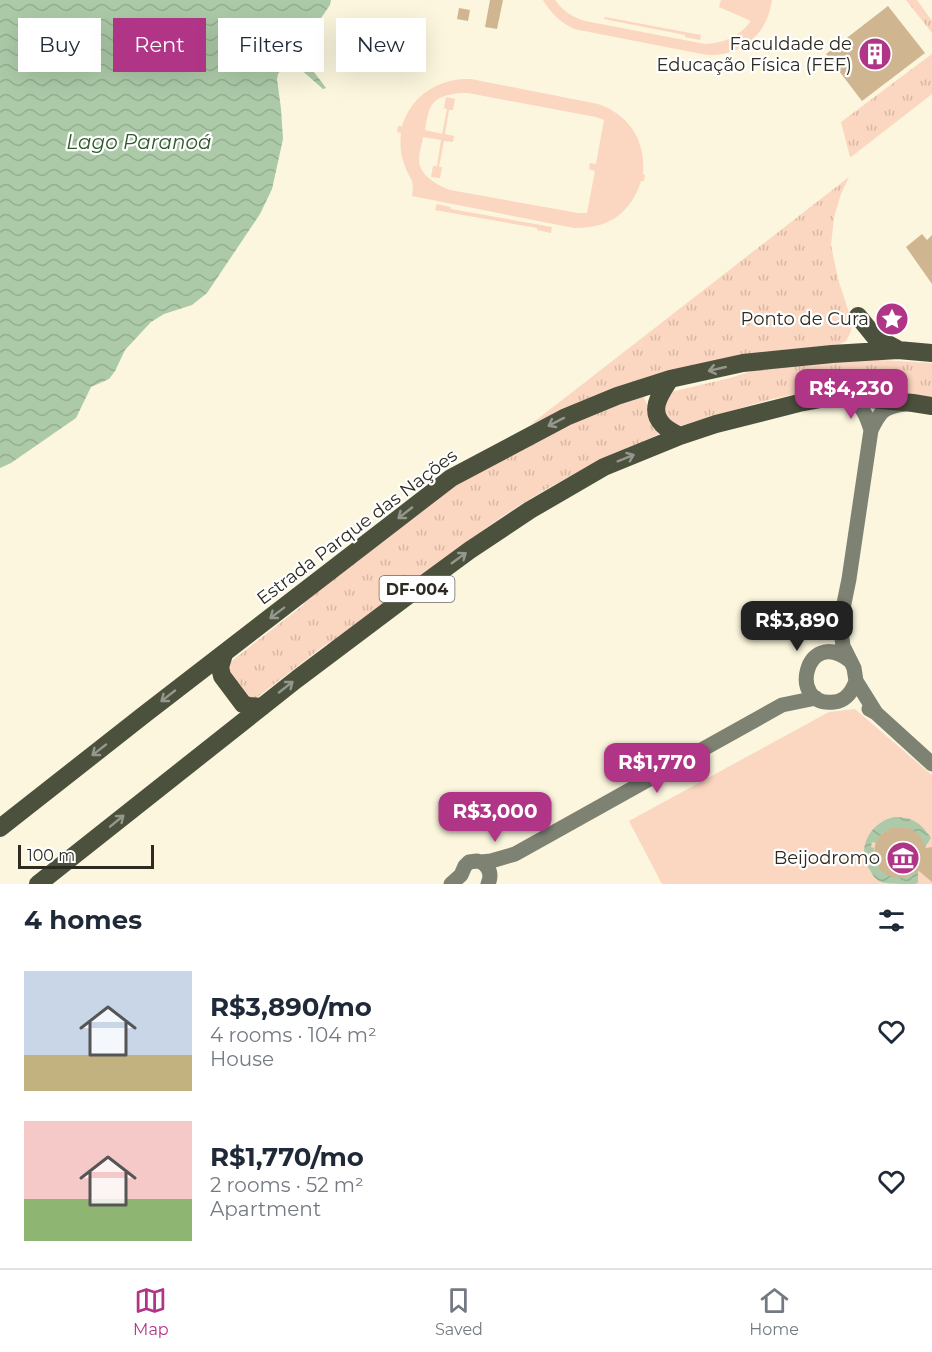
<!DOCTYPE html>
<html lang="en">
<head>
<meta charset="utf-8">
<style>
  body { margin:0; font-family:Montserrat,sans-serif; background:#f2f2f3; color:#1f2937; height:100vh; display:flex; flex-direction:column; font-size:22px; white-space:nowrap }
  * { box-sizing:border-box; margin:0 }
  p { font-size:20px; color:#747a83 }
  .icon { flex:none; width:33px; height:33px; fill:none; stroke:currentColor; stroke-width:2; stroke-linecap:round; stroke-linejoin:round }
  .map { position:relative; height:884px; overflow:hidden }
  .side { display:flex; flex-direction:column; background:#fff; flex:1 }
  .side>* { flex:none }
  .banner { position:absolute; left:18px; top:18px; width:600px; height:54px; display:flex; gap:12px }
  .scale { position:absolute; left:18px; bottom:15px; width:136px; box-sizing:border-box; padding-left:6px; border:3px solid #2c2a21; border-top:0; font-size:16px; line-height:21px; white-space:nowrap; color:#2c2a21; -webkit-text-stroke:4px #fff; paint-order:stroke }
  .price { position:absolute; translate:-50% -51px; padding:0 14px; border-radius:12px; background:#b13587; color:#fff; font-size:20px; line-height:39px; filter:drop-shadow(0 2px 3px #0008) }
  .price::after { content:''; position:absolute; left:50%; top:36px; width:18px; height:14px; margin-left:-9px; background:inherit; clip-path:polygon(0 0,100% 0,50% 100%) }
  .price.selected { background:#222; color:#fff }
  ul { padding:0; list-style:none }
  li { display:flex; align-items:center; gap:18px; height:150px; padding:0 24px }
  li span { display:grid; place-items:center; flex:none; width:168px; height:120px; border-radius:0px; color:#555 }
  li>.icon { margin-inline-start:auto }
  span .icon { width:72px; height:72px; fill:#fffc; stroke-width:1 }
  li b { font-size:26px }
  h2 { display:flex; justify-content:space-between; align-items:center; height:72px; padding:0 24px; font-size:26px }
  .chip { padding:0 21px; border-radius:0px; background:#fff; box-shadow:0 6px 24px #0002; font-size:21px; line-height:54px }
  .chip.selected { background:#b13587; color:#fff }
  .tab-bar { display:flex; justify-content:space-around; align-items:center; height:84px; border-top:2px solid #e0e1e3; background:#fff; font-size:16px; color:#747a83 }
  .tab-bar a { display:grid; justify-items:center; gap:3px }
  .tab-bar .selected { color:#b13587 }
  .map>svg:first-child { display:block }
</style>
</head>
<body>
<div class="map">
<svg width="932" height="884" viewBox="0 0 932 884">
  <defs>
    <pattern id="grass-tufts" width="24" height="20" patternUnits="userSpaceOnUse" patternTransform="scale(1.5)"><rect width="24" height="20" fill="#fbd6c0"/><path d="M3 7l-1-3M5 7V3M7 7l1-3M15 17l-1-3M17 17v-4M19 17l1-3" fill="none" stroke="#d7b8a5"/></pattern>
    <pattern id="water-waves" width="16" height="10" patternUnits="userSpaceOnUse" patternTransform="scale(1.5)"><rect width="16" height="10" fill="#accaa8"/><path d="M0 5q4-4 8 0t8 0" fill="none" stroke="#94ae90"/></pattern>
  </defs>
  <rect width="100%" height="100%" fill="#fbf6dd"/>
  <!-- grass -->
  <path fill="url(#grass-tufts)" d="M906,0H917L932,21V33Z
    M932,54V94L851,157H850L841,122Z
    M849,177L841,194L834,217L831,245L838,279L852,322L851,331L846,341L836,346L815,347L748,354L600,394L530,425Z
    M861,359L932,363V398L877,390L825,388L772,399L680,426L668,423L662,401L671,392L730,378L765,367Z
    M643,395L659,434C623,451 587,467 552,486C480,526 412,584 347,634L325,645L255,699L249,701L224,667L301,607L312,593L445,491L537,437Z"/>
  <!-- park -->
  <path fill="#fbd6c0" fill-rule="evenodd" d="M543,0H555C563,11 572,17 585,21L705,44C724,43 739,37 751,21L719,7L721,0H772C767,35 742,56 707,55L574,29C560,22 551,13 543,0Z
    M605,17L701,35L700,40L685,37V35L604,19Z
    M462,79H471L598,104C629,115 646,140 643,174L645,175L644,181H641C631,213 608,229 574,228L412,196C415,177 409,180 404,163C400,153 400,143 401,133L397,132L398,126H402C411,98 433,82 462,79ZM460,93H468L596,117L604,120L596,164L590,163L589,169L595,171L587,213H578L450,190C439,186 424,178 420,166C417,158 422,145 423,137L441,140L437,166H433L431,177L440,178L442,167H439L444,141L453,142L454,136L445,134L449,110H453L455,99L446,97L444,108L447,109L442,134L425,130C429,104 432,96 460,93Z
    M437,204L450,207L451,209L552,227L551,233L537,230V228L435,210Z
    M855,709L932,775V884H662L629,821L829,712Z"/>
  <!-- water -->
  <path fill="url(#water-waves)" d="M0,0H331L330,5L310,34L296,48L326,88L323,89L290,60H288L278,74L277,79L281,109L283,139L272,189L260,214L207,293L192,305L164,314L151,322L125,350L115,371L109,379L91,387L76,418L11,463L0,468Z
    M894,817C913,817 921,823 931,838L924,849L908,828C894,826 882,829 876,843L872,842L871,847L874,848C873,863 878,869 891,873C896,875 901,878 905,877C910,876 914,873 918,870V883L914,884C905,884 889,884 881,882C876,880 873,876 871,872C855,850 869,823 894,817Z"/>
  <!-- building -->
  <path fill="#d0b591" d="M490,0H503L497,29L485,27Z
    M888,6L925,53L862,101L826,54Z
    M459,8L470,10L468,21L457,19Z
    M922,234L927,240L932,235V284L906,247Z
    M900,827L908,828L915,832L921,838L926,848L932,847V882L919,871L904,878H895L887,875L880,870L876,862L874,854L875,845L878,838L884,832L891,828Z"/>
  <g fill="none" stroke-linecap="round" stroke-linejoin="round">
    <!-- secondary -->
    <path stroke="#7e8273" stroke-width="15" d="M849,397C863,407 866,414 871,430
      M849,660C805,626 787,708 834,702C846,701 852,692 856,681
      M869,709L876,713L932,764
      M876,713L856,681L854,668L843,646L840,623L849,579L871,430C880,412 883,407 904,404
      M481,862C490,867 492,875 488,884
      M451,884L461,875L465,866L469,862L477,861L481,862L491,861L515,854L782,705L816,698"/>
    <!-- highway -->
    <path stroke="#4c513d" stroke-width="18" d="M858,316L875,337L897,349
      M670,379C661,393 648,410 663,425C667,429 674,433 680,436
      M224,654L220,667L222,676L243,704L249,706L262,707
      M0,828L145,714L451,478L566,417L617,396L670,379L743,363L832,354L898,350L932,353
      M38,884L297,679L406,597L470,550L530,510L604,467L680,436L716,424L799,403L826,398L849,397L913,403L932,406"/>
  </g>
  <!-- one-way arrows -->
  <defs><path id="oneway-shaft" d="M-6 0H5M1.5-3L5.5 0L1.5 3" fill="none" stroke-width="1.6" stroke-linecap="round" stroke-linejoin="round" transform="scale(1.5)"/></defs>
  <g stroke="#94978b">
    <use href="#oneway-shaft" transform="translate(717 369) rotate(167)"/>
    <use href="#oneway-shaft" transform="translate(556 422) rotate(153)"/>
    <use href="#oneway-shaft" transform="translate(626 458) rotate(-22)"/>
    <use href="#oneway-shaft" transform="translate(405 513) rotate(142)"/>
    <use href="#oneway-shaft" transform="translate(459 558) rotate(-36)"/>
    <use href="#oneway-shaft" transform="translate(277 613) rotate(143)"/>
    <use href="#oneway-shaft" transform="translate(286 687) rotate(-38)"/>
    <use href="#oneway-shaft" transform="translate(168 696) rotate(142)"/>
    <use href="#oneway-shaft" transform="translate(99 750) rotate(142)"/>
    <use href="#oneway-shaft" transform="translate(117 821) rotate(-39)"/>
  </g>
  <!-- icons -->
  <defs>
    <symbol id="building-disc" viewBox="-11 -11 22 22"><circle r="9.5" fill="#b13587" stroke="#fff"/><path d="M-4-6H4V6H1V3H-1V6H-4ZM-2.5-4.3h1.7v1.8h-1.7ZM.8-4.3h1.7v1.8H.8ZM-2.5-1h1.7V.8h-1.7ZM.8-1h1.7V.8H.8Z" fill="#fff"/></symbol>
    <symbol id="sight-disc" viewBox="-11 -11 22 22"><circle r="9.5" fill="#b13587" stroke="#fff"/><path d="M0-6L1.8-2.2L6-1.7L2.9 1.2L3.7 5.4L0 3.3L-3.7 5.4L-2.9 1.2L-6-1.7L-1.8-2.2Z" fill="#fff"/></symbol>
    <symbol id="museum-disc" viewBox="-11 -11 22 22"><circle r="9.5" fill="#b13587" stroke="#fff"/><path d="M0-6L6-3V-2H-6V-3ZM-5-1h2V3h-2ZM-1-1h2V3h-2ZM3-1h2V3H3ZM-6 4H6V6H-6Z" fill="#fff"/></symbol>
  </defs>
  <g fill-rule="evenodd">
    <use href="#building-disc" x="856" y="35" width="38" height="38"/>
    <use href="#sight-disc" x="873" y="300" width="38" height="38"/>
    <use href="#museum-disc" x="884" y="839" width="38" height="38"/>
  </g>
  <g text-anchor="middle" stroke-width="4.5" stroke-linejoin="round" paint-order="stroke">
    <!-- shield labels -->
    <rect fill="#fff" stroke="#6b6a64" stroke-width="1.5" x="379.5" y="576" width="75" height="26" rx="4.5"/>
    <g font-size="16" font-weight="bold" fill="#2c2a21">
      <text x="417" y="595">DF-004</text>
    </g>
    <!-- poi labels -->
    <g font-size="18" fill="#2c2a21" stroke="#fff" text-anchor="end">
      <text x="852" y="50">Faculdade de<tspan x="852" dy="21">Educação Física (FEF)</tspan></text>
      <text x="869" y="325">Ponto de Cura</text>
      <text x="880" y="864">Beijodromo</text>
    </g>
    <!-- street labels -->
    <g font-size="18" fill="#2c2a21" stroke="#fff">
      <text transform="translate(357 527) rotate(-37)" y="6">Estrada Parque das Nações</text>
    </g>
    <!-- water labels -->
    <g font-size="20" font-style="italic" fill="#2f592a" stroke="#fff">
      <text x="139" y="149">Lago Paranoá</text>
    </g>
  </g>
</svg>
<div class="scale">100 m</div>
<b class="price" style="left:851px;top:420px">R$4,230</b>
<b class="price selected" style="left:797px;top:652px">R$3,890</b>
<b class="price" style="left:657px;top:794px">R$1,770</b>
<b class="price" style="left:495px;top:843px">R$3,000</b>
<div class="banner">
<a class="chip">Buy</a>
<a class="chip selected">Rent</a>
<a class="chip">Filters</a>
<a class="chip">New</a>
</div>
</div>
<section class="side">
<h2>4 homes<svg class="icon" aria-label="filters" viewBox="0 0 24 24"><path d="M4 7h16M4 17h16"/><circle cx="9" cy="7" r="2"/><circle cx="15" cy="17" r="2"/></svg></h2>
<ul>
<li><span style="background:linear-gradient(#c9d6e8 70%,#c2b280 0)"><svg class="icon" aria-label="home" viewBox="0 0 24 24"><path d="M3 11l9-7 9 7M6 9v11h12V9"/></svg></span><div><b>R$3,890/mo</b><p>4 rooms · 104 m²</p><p>House</p></div><svg class="icon" aria-label="heart" viewBox="0 0 24 24"><path d="M12 20l-8-8c-3-5 5-10 8-4 3-6 11-1 8 4z"/></svg></li>
<li><span style="background:linear-gradient(#f6c9c9 65%,#8fb573 0)"><svg class="icon" aria-label="home" viewBox="0 0 24 24"><path d="M3 11l9-7 9 7M6 9v11h12V9"/></svg></span><div><b>R$1,770/mo</b><p>2 rooms · 52 m²</p><p>Apartment</p></div><svg class="icon" aria-label="heart" viewBox="0 0 24 24"><path d="M12 20l-8-8c-3-5 5-10 8-4 3-6 11-1 8 4z"/></svg></li>
</ul>
</section>
<nav class="tab-bar">
<a class="selected"><svg class="icon" aria-label="map" viewBox="0 0 24 24"><path d="M3 6l6-2 6 2 6-2v14l-6 2-6-2-6 2zM9 4v14M15 6v14"/></svg>Map</a>
<a><svg class="icon" aria-label="saved" viewBox="0 0 24 24"><path d="M7 4h10v16l-5-4-5 4z"/></svg>Saved</a>
<a><svg class="icon" aria-label="home" viewBox="0 0 24 24"><path d="M3 11l9-7 9 7M6 9v11h12V9"/></svg>Home</a>
</nav>
</body>
</html>
